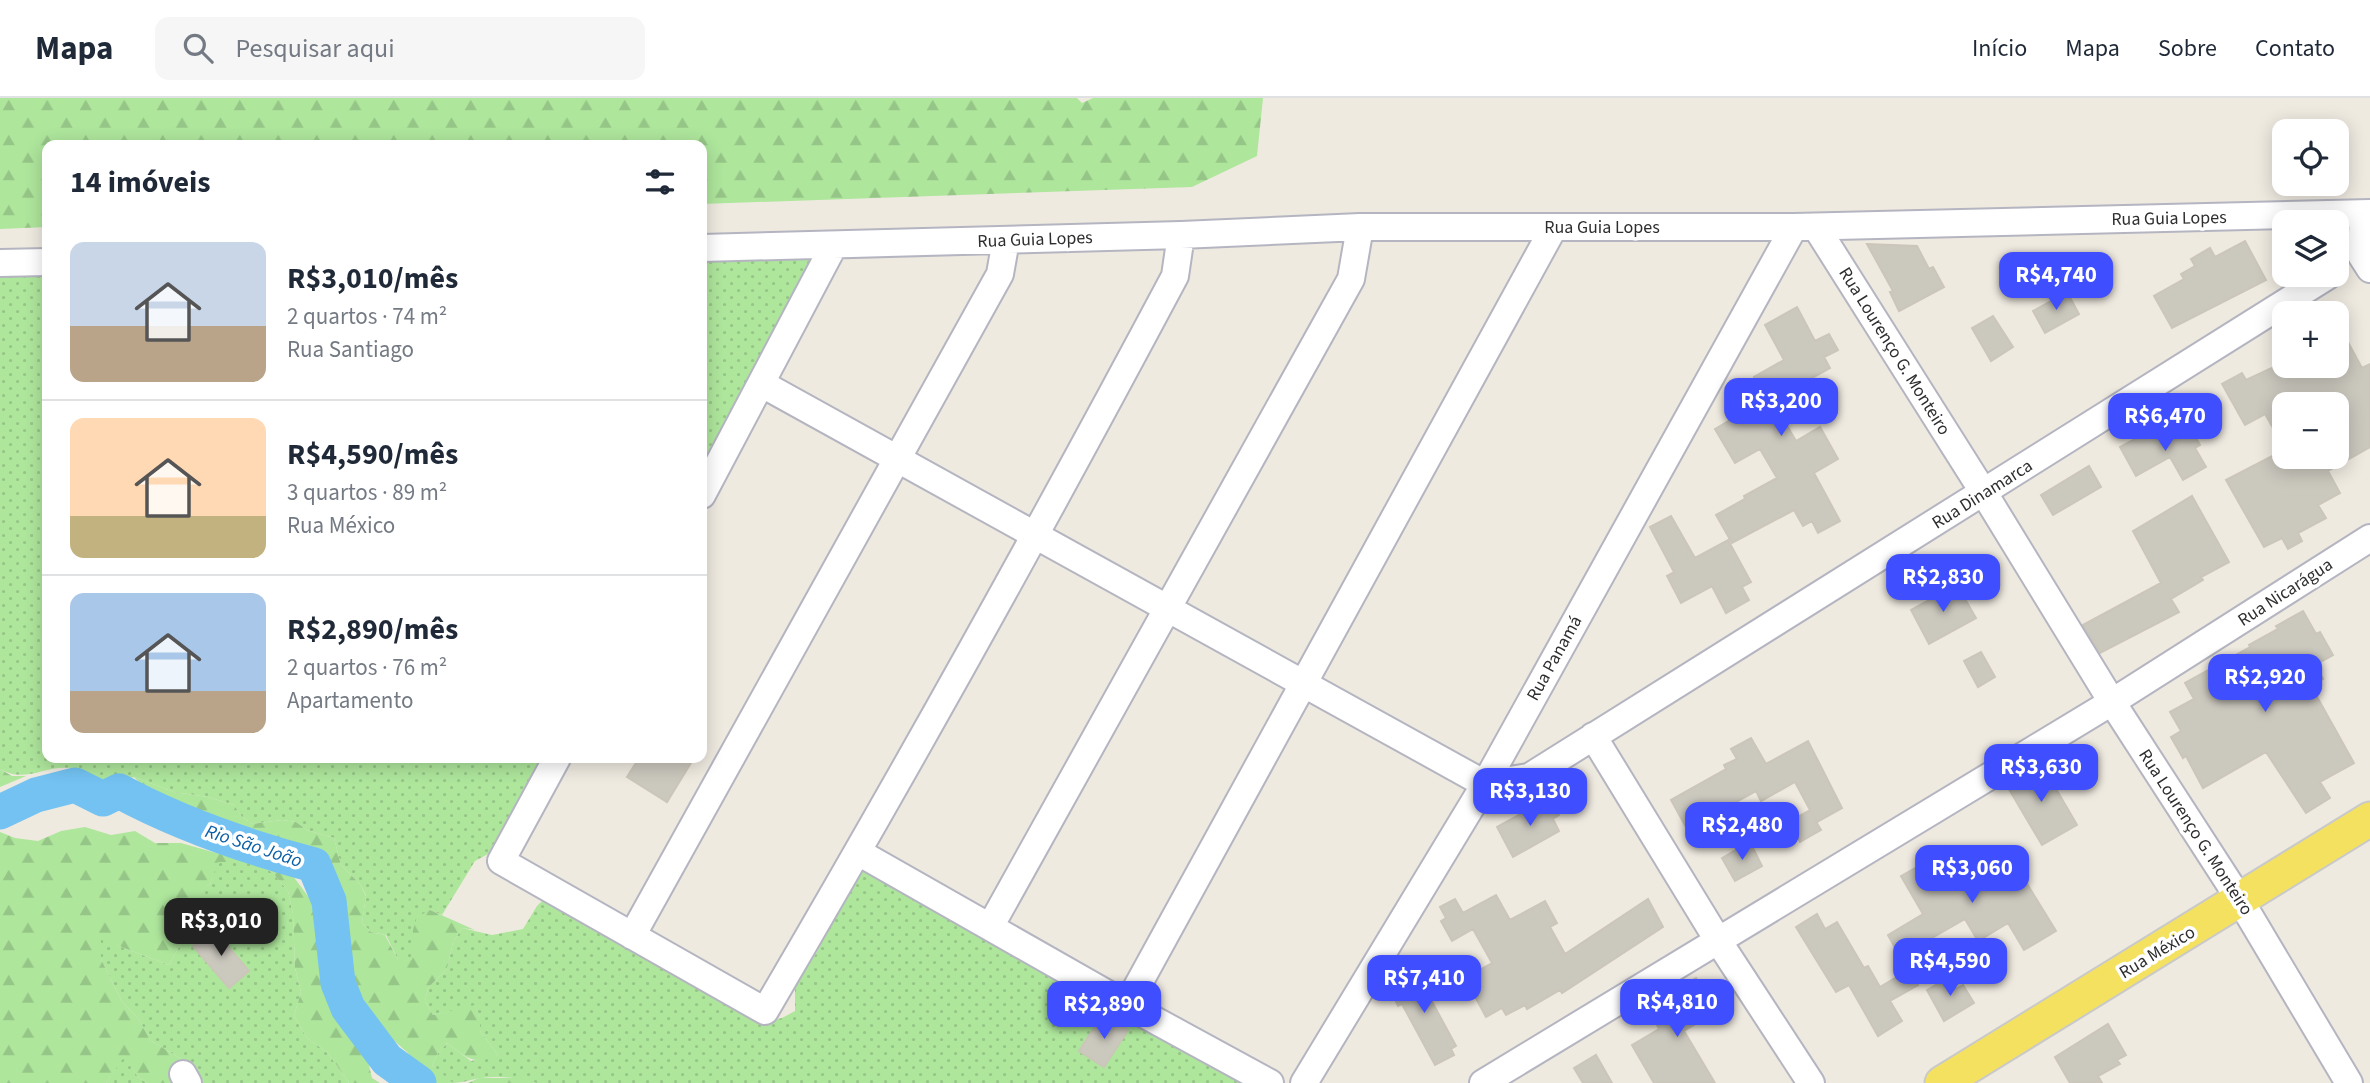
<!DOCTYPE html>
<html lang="pt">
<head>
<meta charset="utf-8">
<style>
  body { margin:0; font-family:"Source Sans 3",sans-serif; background:#f6f6f7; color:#1f2937; height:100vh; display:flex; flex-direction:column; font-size:26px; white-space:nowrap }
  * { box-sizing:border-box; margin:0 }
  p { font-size:23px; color:#747a83 }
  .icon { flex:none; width:38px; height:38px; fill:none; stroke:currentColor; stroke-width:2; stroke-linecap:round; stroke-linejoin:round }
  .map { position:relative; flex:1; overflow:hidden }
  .side { position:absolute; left:42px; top:42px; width:665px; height:623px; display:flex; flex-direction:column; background:#fff; border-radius:14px; box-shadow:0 4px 18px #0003 }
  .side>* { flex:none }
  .fabs { position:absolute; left:2272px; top:21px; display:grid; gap:14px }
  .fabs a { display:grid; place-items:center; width:77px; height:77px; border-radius:14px; background:#fff; box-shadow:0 4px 18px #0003; font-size:35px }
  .price { position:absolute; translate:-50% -60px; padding:0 16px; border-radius:14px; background:#3f4efe; color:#fff; font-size:23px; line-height:46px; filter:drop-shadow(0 2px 4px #0008) }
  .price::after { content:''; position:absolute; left:50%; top:42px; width:21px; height:16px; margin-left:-10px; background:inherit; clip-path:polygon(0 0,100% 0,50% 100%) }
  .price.on { background:#222; color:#fff }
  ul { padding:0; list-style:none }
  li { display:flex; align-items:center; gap:21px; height:175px; padding:0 28px }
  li+li { border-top:2px solid #e0e1e3 }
  li span { display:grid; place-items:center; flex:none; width:196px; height:140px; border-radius:14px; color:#555 }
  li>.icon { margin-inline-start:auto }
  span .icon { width:84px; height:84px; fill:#fffc; stroke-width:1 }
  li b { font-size:30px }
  h2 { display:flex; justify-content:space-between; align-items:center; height:84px; padding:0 28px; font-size:30px }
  header { display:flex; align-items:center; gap:42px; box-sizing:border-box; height:98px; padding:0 35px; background:#fff; border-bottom:2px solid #e0e1e3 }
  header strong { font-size:33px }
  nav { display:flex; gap:38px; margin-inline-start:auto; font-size:24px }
  .search { width:490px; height:63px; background:#f6f6f7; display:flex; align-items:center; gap:18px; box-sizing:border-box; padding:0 24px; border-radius:14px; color:#747a83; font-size:26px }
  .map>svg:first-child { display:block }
</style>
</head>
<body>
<header>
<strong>Mapa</strong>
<div class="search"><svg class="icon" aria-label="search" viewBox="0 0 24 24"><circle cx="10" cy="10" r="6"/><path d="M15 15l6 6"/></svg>Pesquisar aqui</div>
<nav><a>Início</a><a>Mapa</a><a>Sobre</a><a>Contato</a></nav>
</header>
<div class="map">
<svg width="2370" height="985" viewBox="0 0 2370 985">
  <defs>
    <pattern id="grass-dots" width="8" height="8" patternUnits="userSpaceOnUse" patternTransform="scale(1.75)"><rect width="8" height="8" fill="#aee69c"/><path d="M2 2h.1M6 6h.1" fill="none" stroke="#96c687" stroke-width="1.8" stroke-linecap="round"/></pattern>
    <pattern id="forest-firs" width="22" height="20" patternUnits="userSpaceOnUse" patternTransform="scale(1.75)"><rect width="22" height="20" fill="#aee69c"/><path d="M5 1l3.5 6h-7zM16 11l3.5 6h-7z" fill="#96c687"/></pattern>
  </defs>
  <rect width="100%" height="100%" fill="#efeae0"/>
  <!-- grass -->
  <path fill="url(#grass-dots)" d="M811,156L814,170L702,372V159Z
    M47,176V660H541L488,756L475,763L442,817L430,812L412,862H398L386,837L371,834L362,825L366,797L360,786L341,767L334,740L307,732L296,724L282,722L253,726L242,719L234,707L208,699L174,694L134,679L104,688C94,679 84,671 70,670C44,667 26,686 0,671V177Z
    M217,764H248L272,774L288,793L293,816L295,870L301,894L294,918L307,940L328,955L349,985H194L193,968L150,942L138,920L122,904L101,861V838L124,850L169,867C184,841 189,829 189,799L210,786Z
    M861,773L875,774L1259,985H536C519,979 498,978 481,980C472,981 463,985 453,985C446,982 438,972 432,967L438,955L447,945L471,963L498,957L480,933V919L475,908L433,917L425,903L428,890L447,871L453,844L462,830L492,837L523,831L537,808L547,798L767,923L782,920L795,913V887L817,854L850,783Z
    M124,958L138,979L147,985H106Z"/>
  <!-- forest -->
  <path fill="url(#forest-firs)" d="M0,0H1077L1082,5L1093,0H1263L1257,58L1192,89L702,106V47H47V129L0,131Z
    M0,671L12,678H26L0,689Z
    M134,679L174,694L208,699L234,707L242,719L253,726L282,722L296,724L307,732L334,740L341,767L360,786L366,798L362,825L371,834L385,837L398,862H412L413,832L417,819L430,812L475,832L462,830L453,844L447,871L428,890L425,903L433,917L475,907L480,919V933L498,957C472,968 468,960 447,945L438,955L432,967L453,985H458H431L420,977L408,955L365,917L349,898L342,875L340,851L343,831L336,784L324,762L306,749L281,745L235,730L213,720L190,714L145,690Z
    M85,729L111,737L135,733L155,745H181L248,764L273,767L293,778L322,817L333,868L340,919L367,959L372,980L380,985H349L328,955L307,940L294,918L301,894L295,870L293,816L288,793L272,774L248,764H218L210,786L189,800C189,829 184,841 169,867L124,850L101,839V861L122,904L138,920L150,942L193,968L194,985H147L138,979L124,959L106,985H0V734L15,740L38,743L61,733Z
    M479,980H524L536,985H468Z"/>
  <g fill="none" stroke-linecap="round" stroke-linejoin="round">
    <!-- river -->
    <path stroke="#73c2f2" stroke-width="35" d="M0,714L36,697L75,687L103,701L119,693C180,726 247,749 314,767L329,803L338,885L348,910L387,962L419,985"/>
  </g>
  <!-- building -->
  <path fill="#cbc8be" stroke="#cbc6b9" stroke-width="2" d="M2245,143L2266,182L2172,230L2154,198L2184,181L2181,176L2195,168L2191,161L2210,150L2215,159Z
    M1867,146L1917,148L1929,171L1933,169L1944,189L1899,213L1890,194L1893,193Z
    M2067,194L2079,216L2045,235L2033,213Z
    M1797,209L1815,243L1829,236L1838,252L1824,259L1830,270L1772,302L1796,343L1820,329L1838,361L1814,375L1840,423L1818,435L1812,423L1803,428L1794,412L1732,445L1716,417L1745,401L1744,398L1777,380L1760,351L1735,365L1715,331L1735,319L1731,311L1762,293L1754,279L1784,262L1765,227Z
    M1993,218L2013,249L1991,263L1972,230Z
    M2336,222L2362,270L2370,266V349L2328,373L2340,395L2318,407L2326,420L2298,435L2302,443L2288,451L2282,440L2264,449L2226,382L2284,352V359H2336V306H2284V349L2265,316L2245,327L2222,286L2242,275L2246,282L2276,268H2336Z
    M2179,329L2183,338L2192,333L2200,347L2195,350L2206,369L2183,382L2170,359L2136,378L2120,349L2148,334L2153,343Z
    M2089,368L2101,389L2053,417L2041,397Z
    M2192,398L2229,464L2201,479L2203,482L2171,501L2179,514L2100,555L2083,527L2161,485L2133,433Z
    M1671,418L1695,460L1728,442L1751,484L1742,489L1749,502L1726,515L1712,488L1681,505L1667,478L1674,474L1650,429Z
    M1957,487L1976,520L1929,546L1911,512Z
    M2303,513L2316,536L2320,534L2333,557L2315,567L2323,581L2311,588L2354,665L2320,684L2330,700L2306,715L2266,654L2203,690L2186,658L2183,660L2171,639L2181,633L2170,614L2194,601L2185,585L2250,549L2249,547L2278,531L2276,528Z
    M1981,554L1995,579L1978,589L1964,563Z
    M1751,640L1766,666L1808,643L1842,710L1817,724L1815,722L1821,732L1800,744L1789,724L1810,712L1795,684L1761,703L1756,693L1687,731L1671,702L1726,671L1724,667L1737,661L1731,651Z
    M639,660H694L667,704L627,679Z
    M2041,665L2077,727L2042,747L2006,686Z
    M1550,700L1559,717L1553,721L1559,733L1513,759L1497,729Z
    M1750,744L1762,768L1735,783L1722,760Z
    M2007,753L2056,833L2024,852L2008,825L1978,843L1965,821L1932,840L1934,843L1902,862L1888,837L1923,816L1901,778L1924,765L1936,785L1968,766L1972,773Z
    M1496,797L1510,822L1545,803L1557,825L1550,829L1565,856L1648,801L1663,829L1562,895L1560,892L1527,911L1525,907L1506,917L1502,910L1486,919L1465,880L1492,865L1473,831L1452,843L1441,823L1446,820L1440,809L1455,801L1463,815Z
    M1817,816L1825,831L1837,824L1864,870L1868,868L1880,889L1910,871L1918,887L1890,903L1902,923L1878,938L1849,887L1836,894L1796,829Z
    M213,831L249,873L229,890L193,848Z
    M1413,861L1432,899L1430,900L1456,948L1451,951L1454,957L1435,967L1402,906L1398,908L1391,893L1397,890Z
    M1949,879L1956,891L1963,887L1974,905L1944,923L1927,892Z
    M1696,880L1716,914L1684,933L1715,985H1654L1632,947L1659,931L1653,919L1676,906L1670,895Z
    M1103,916L1128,932L1104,969L1079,953Z
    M2108,926L2126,957L2117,962L2120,966L2098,978L2102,985H2070L2055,959Z
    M1596,957L1612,985H1583L1574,970Z"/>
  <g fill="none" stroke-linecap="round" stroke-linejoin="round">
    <defs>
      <path id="minor" d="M2363,116L2361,157L2370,171
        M1816,129L1984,395L2112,604L2240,802L2349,985
        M702,150L1181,137L1360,129H1794L2370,115
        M0,165L47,164
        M762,286L1485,686L1529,679L2329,177
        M702,397L834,147
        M1593,638L1719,844L1811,985
        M557,660L501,763L765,913C907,671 1043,426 1175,178L1181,137
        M858,754L1127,907L1270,985
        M990,829L1351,181L1360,129
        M632,838L1000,176L1006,142
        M1127,907L1554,129
        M183,976L188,985
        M1304,985L1485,686L1794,129
        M1483,985L2112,604L2370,440"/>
      <path id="major" d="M1942,985L2370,721"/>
    </defs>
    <!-- minor casing -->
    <use href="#minor" stroke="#b4b5c1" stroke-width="30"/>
    <!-- major casing -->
    <use href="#major" stroke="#c9c9c9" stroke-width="37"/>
    <!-- minor -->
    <use href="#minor" stroke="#fff" stroke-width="26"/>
    <!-- major -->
    <use href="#major" stroke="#f4e160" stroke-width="33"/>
  </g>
  <g text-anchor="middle" stroke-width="7" stroke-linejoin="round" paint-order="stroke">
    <!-- street labels -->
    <g font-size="18" fill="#2e2e2e" stroke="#fff">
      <text transform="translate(2169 120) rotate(-1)" y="6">Rua Guia Lopes</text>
      <text x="1602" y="135">Rua Guia Lopes</text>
      <text transform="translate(1035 141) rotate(-2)" y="6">Rua Guia Lopes</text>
      <text transform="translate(1895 253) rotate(58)" y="6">Rua Lourenço G. Monteiro</text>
      <text transform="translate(1982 396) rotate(-32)" y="6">Rua Dinamarca</text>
      <text transform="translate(2285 494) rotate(-33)" y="6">Rua Nicarágua</text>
      <text transform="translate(1554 560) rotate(-61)" y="6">Rua Panamá</text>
      <text transform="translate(2196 734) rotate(57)" y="6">Rua Lourenço G. Monteiro</text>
      <text transform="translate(2157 854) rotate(-31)" y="6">Rua México</text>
    </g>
    <!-- water labels -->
    <g font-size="19" font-style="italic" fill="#0b5fa4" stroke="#fff">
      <text transform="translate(254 747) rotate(18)" y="7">Rio São João</text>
    </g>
  </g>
</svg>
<div class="fabs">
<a><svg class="icon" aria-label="locate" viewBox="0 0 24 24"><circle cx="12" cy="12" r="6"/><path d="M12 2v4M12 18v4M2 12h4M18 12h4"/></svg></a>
<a><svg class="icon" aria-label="layers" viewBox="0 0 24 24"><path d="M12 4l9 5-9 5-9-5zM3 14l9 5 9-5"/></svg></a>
<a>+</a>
<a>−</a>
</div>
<b class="price" style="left:2056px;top:214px">R$4,740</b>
<b class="price" style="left:1781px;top:340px">R$3,200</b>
<b class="price" style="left:2165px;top:355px">R$6,470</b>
<b class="price" style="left:1943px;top:516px">R$2,830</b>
<b class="price" style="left:2265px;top:616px">R$2,920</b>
<b class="price" style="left:2041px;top:706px">R$3,630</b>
<b class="price" style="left:1530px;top:730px">R$3,130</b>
<b class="price" style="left:1742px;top:764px">R$2,480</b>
<b class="price" style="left:1972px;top:807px">R$3,060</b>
<b class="price on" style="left:221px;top:860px">R$3,010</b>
<b class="price" style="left:1950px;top:900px">R$4,590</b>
<b class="price" style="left:1424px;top:917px">R$7,410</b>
<b class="price" style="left:1677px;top:941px">R$4,810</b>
<b class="price" style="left:1104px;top:943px">R$2,890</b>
<section class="side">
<h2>14 imóveis<svg class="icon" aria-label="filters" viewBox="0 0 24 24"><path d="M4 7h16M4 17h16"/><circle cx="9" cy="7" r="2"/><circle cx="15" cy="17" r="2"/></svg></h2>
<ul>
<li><span style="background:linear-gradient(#c9d6e8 60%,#b9a48a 0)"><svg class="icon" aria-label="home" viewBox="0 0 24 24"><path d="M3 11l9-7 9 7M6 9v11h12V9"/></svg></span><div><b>R$3,010/mês</b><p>2 quartos · 74 m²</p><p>Rua Santiago</p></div></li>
<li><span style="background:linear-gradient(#ffd9b3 70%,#c2b280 0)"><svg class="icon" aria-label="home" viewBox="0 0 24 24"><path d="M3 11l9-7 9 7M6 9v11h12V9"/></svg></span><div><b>R$4,590/mês</b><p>3 quartos · 89 m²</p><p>Rua México</p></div></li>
<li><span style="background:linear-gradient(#a9c7e8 70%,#b9a48a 0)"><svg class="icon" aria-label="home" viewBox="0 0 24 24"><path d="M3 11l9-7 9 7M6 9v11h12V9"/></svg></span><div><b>R$2,890/mês</b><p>2 quartos · 76 m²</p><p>Apartamento</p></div></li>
</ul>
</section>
</div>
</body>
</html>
